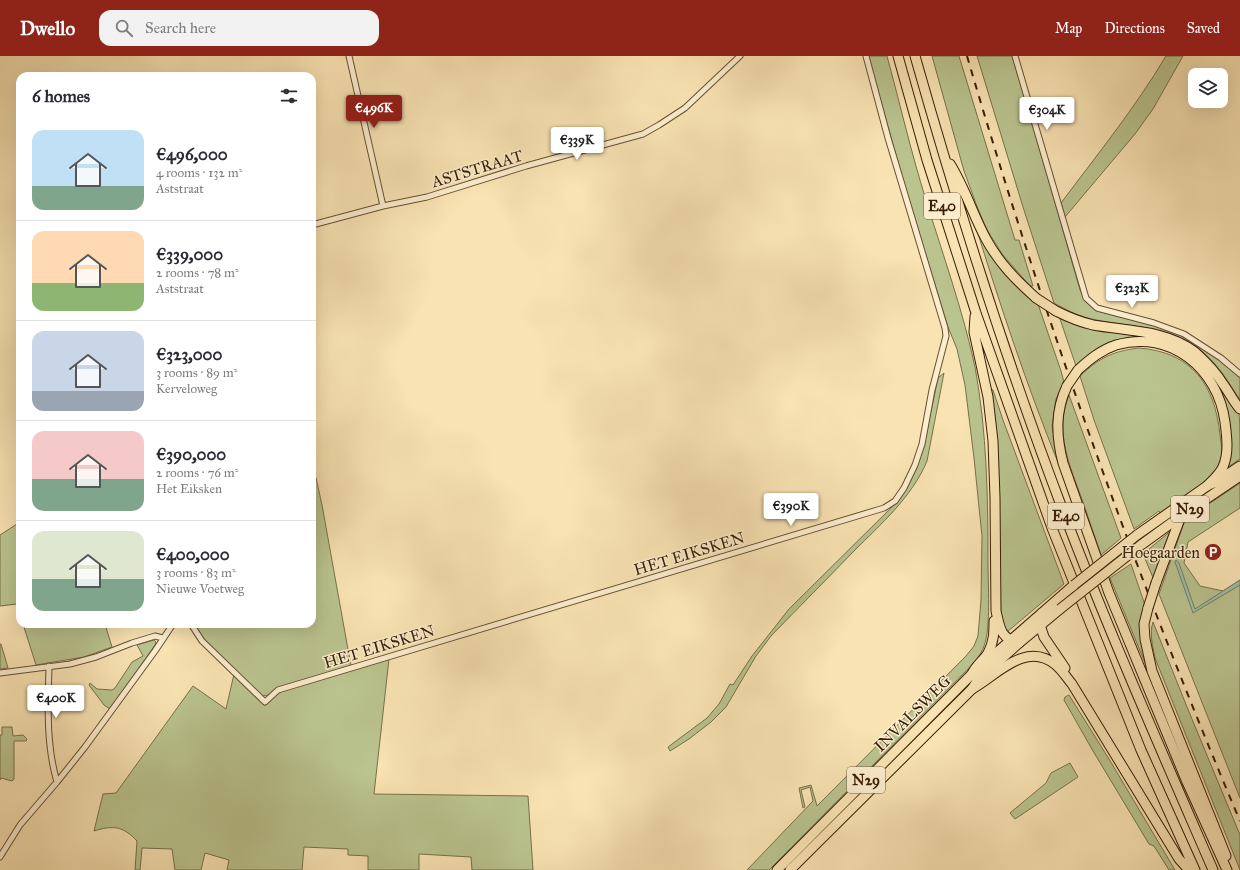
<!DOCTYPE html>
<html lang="en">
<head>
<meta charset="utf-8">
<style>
  body { margin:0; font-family:"IM FELL Great Primer",serif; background:#f2f2f3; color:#2b2b33; height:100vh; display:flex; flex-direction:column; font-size:15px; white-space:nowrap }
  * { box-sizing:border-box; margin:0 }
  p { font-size:13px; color:#7c7c81 }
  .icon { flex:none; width:22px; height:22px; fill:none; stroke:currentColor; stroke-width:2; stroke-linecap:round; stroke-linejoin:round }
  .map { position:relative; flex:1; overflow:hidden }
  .sheet { position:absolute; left:16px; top:16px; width:300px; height:556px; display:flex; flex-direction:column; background:#fff; border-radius:12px; box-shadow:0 4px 16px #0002 }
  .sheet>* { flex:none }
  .fabs { position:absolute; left:1188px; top:12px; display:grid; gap:8px }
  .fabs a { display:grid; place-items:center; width:40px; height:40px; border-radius:8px; background:#fff; box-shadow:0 4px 16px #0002; font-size:20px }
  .price { position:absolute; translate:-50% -34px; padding:0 9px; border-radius:4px; background:#fff; color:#222; font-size:13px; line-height:26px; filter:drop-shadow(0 1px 2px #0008) }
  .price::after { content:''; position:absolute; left:50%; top:24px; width:12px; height:9px; margin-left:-6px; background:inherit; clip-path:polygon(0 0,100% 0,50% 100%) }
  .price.active { background:#8f2418; color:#fff }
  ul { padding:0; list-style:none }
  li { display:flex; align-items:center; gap:12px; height:100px; padding:0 16px }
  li+li { border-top:1px solid #e1e1e2 }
  li span { display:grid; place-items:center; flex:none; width:112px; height:80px; border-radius:12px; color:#555 }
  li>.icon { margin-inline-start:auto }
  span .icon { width:48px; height:48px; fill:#fffc; stroke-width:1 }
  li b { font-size:17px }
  h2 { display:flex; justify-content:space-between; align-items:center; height:48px; padding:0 16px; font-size:17px }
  header { display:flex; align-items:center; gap:24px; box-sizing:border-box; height:56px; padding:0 20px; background:#8f2418; color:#fff }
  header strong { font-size:19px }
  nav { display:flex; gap:22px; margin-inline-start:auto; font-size:14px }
  .search { width:280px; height:36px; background:#f2f2f3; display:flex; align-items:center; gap:10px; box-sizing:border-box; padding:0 14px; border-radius:12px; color:#7c7c81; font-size:15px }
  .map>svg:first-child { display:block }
</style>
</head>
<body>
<header>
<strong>Dwello</strong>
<div class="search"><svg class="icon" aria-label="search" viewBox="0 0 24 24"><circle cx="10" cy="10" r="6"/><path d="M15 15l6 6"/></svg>Search here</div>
<nav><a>Map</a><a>Directions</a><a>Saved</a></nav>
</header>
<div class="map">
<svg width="1240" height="814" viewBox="0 0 1240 814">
  <rect width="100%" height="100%" fill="#f9e3b3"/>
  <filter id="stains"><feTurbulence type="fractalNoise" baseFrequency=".005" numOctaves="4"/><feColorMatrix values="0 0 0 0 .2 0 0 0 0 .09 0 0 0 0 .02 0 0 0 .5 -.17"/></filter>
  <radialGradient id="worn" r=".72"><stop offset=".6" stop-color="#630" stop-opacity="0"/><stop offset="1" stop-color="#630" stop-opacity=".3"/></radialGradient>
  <!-- green -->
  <path fill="#bac48f" stroke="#79704a" d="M868,0H887C900,48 911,96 926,144C943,199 963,255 975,311C987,376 988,442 988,507C988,528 991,572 984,590C981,599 975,605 968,613L769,814H747L813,745L810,731L801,734L805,751L803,752L799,732L811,729L817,750L966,600L974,590L978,580L981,544L982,480L974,402L965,329L957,293L948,271L908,141Z
    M932,0H959L1015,184H1019L1033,230H1030L1002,198L986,172L978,153L964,115Z
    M977,0H1013L1080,234L1086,246L1093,252L1105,257L1149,268L1181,278L1211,297L1240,321V344C1229,327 1219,310 1203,296C1171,268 1127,272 1088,262C1076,259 1065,253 1054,247L1023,151Z
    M1166,0H1183L1153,53L1135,78L1065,161L1061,147C1097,99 1135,52 1166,0Z
    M975,168L997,207L1013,227L1038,248L1061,315L1064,326L1056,343L1052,370L1059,409C1027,330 1000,249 975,168Z
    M1059,260C1119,290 1175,261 1219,328C1225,337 1234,348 1239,358C1240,364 1240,395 1240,403L1225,413C1232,396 1230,383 1227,365C1219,308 1166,268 1109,289C1097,293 1086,302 1076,310Z
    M1139,292C1192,296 1215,329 1220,379C1221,388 1224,401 1220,409C1211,427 1177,446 1160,457L1159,455L1134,473L1094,364L1080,320C1099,302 1113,295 1139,292Z
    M944,317L927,405C912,441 881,468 854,495C827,523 799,551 771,580L756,600L726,651L711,666L689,683L670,695L668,691L707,662L719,648L730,628L733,629L752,600L789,553L896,447L901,440L915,414L923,394L938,322Z
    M991,333L993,334L1003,364L1064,528L1007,576L1001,569L998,414L990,335Z
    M1069,339L1121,482L1101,499C1095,481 1089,464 1083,446C1070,410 1054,377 1069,339Z
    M312,415L316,422L322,449L351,610L275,634C270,638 267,641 261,639L204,584L193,568H312Z
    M1240,427V452L1188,486L1184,507L1200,530L1223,535L1240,524V742L1159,538L1185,464Z
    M20,466V556L17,548L0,550V479Z
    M1173,473L1154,524L1143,498Z
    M1131,508L1145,549L1141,586L1150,619L1110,522Z
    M1153,566L1187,651L1240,779V814L1155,602C1153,591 1149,577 1153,566Z
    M23,568H105L112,591L84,601L36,609Z
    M154,584L156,586L155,589L110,653L104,649L89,629L90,627L97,633L112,634L115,632L132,606L143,600L137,589Z
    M0,588H1L8,612L0,613Z
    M389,603L374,738L528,740L533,814H472L471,801L419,798V814H368V800L348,799V793L304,791L302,814H227L229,804L205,797L201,814H175L172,793L142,792L140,814H135L137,785C123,770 113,769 94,775L103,738L116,737L193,630L226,653L234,618L265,648L278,637L285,634Z
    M1069,639L1109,703L1175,814H1169L1154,790L1149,788L1093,695L1064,644L1065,641Z
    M2,671H12L13,680L23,679L27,683L26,685H14V723L12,725L1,722L0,724V679H2Z
    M1070,707L1078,721L1015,763L1010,757L1046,727L1051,717Z"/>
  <!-- water -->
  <path fill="#9ebea9" stroke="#757d68" d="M1176,504L1179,507L1195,553L1240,524V529L1193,557L1175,506Z"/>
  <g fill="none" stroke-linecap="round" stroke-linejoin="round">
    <defs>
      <path id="minor" d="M349,0L383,150
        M1015,0L1086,242L1097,252L1154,267L1184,278L1221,302L1240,318
        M312,169L383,150L427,141L526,110L643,78L659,69L685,52L740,0
        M191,568L202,585L265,646L278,634L884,452L895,445L904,432L915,409L922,388L932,334L946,280L945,272L888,82L866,0
        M49,610C48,649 46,689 57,726
        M0,617L70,608L96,601L132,587L155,580L163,582
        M0,801L20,769L57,726L85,691L155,595L173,568"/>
      <path id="trunk" d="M1137,479L1207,430L1216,426L1240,410
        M1141,489L1181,460L1240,420
        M777,814L972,618L1074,529
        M790,814L972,633L978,624L1019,587L1060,553"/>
      <path id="motorway" d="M898,0L927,104L976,257L1052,472L1141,694L1195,814
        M915,0C958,152 1006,304 1062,452C1108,574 1161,694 1213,814
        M950,108C965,132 973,159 986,183C999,207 1016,224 1036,242
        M1056,255C1068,261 1080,266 1093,269C1127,275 1167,274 1195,296C1205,305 1216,316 1223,328C1229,336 1233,345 1240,353
        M975,260L974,276L988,341L993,385L995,442L996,555C1000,572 1000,582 1019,587
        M1078,314C1090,303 1101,294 1116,289C1171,273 1218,313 1225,366C1227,382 1229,397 1223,411C1219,419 1213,424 1207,430
        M1067,330C1055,355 1056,380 1063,407L1109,537L1187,726L1227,814
        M1156,527L1181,460
        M1148,552L1144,568L1145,583L1152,615L1226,800
        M1042,557L1040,569L1044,581L1065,612
        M972,618C976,609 984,604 988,597C994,586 994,576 994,565
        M972,633C997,619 1026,584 1056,609C1062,614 1067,622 1072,628L1179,803L1189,814"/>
    </defs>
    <!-- minor casing -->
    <use href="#minor" stroke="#684e31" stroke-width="7"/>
    <!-- trunk casing -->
    <use href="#trunk" stroke="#381c06" stroke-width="11"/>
    <!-- motorway casing -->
    <use href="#motorway" stroke="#381c06" stroke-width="11"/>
    <!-- minor -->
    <use href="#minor" stroke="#fbedce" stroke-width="5"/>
    <!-- trunk -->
    <use href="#trunk" stroke="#f9e3b3" stroke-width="9"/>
    <!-- motorway -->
    <use href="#motorway" stroke="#f9e3b3" stroke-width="9"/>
    <!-- rail -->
    <path stroke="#381c06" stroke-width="2" stroke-dasharray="7 7" stroke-linecap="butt" d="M967,0C1043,260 1134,515 1240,765"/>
    <defs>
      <path id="trunk-bridge" d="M1074,529L1137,479
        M1060,553L1141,489"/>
      <path id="motorway-bridge" d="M1036,242L1056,255
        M1067,330L1078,314
        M1148,552L1156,527"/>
    </defs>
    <!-- trunk-bridge casing -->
    <use href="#trunk-bridge" stroke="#381c06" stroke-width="11" stroke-linecap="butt"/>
    <!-- motorway-bridge casing -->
    <use href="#motorway-bridge" stroke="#381c06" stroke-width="11" stroke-linecap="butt"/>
    <!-- trunk-bridge -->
    <use href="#trunk-bridge" stroke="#f9e3b3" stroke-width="9"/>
    <!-- motorway-bridge -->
    <use href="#motorway-bridge" stroke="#f9e3b3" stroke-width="9"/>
  </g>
  <!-- icons -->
  <defs>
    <symbol id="parking-disc" viewBox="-11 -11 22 22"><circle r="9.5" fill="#8f2418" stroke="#fbedce"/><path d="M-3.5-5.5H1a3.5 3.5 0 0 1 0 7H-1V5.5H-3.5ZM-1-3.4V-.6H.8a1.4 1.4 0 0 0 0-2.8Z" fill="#fff"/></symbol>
  </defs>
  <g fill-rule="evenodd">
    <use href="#parking-disc" x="1203" y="486" width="20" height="20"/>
  </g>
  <g text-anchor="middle" stroke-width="3" stroke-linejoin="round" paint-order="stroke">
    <!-- shield labels -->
    <g fill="#fbedce" stroke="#725b42" stroke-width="1">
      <rect x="924" y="137" width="36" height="26" rx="3"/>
      <rect x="1171" y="440" width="38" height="26" rx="3"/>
      <rect x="1048" y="447" width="36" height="26" rx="3"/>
      <rect x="847" y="711" width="38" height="26" rx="3"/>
    </g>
    <g font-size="15" font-weight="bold" fill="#381c06">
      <text x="942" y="155">E40</text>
      <text x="1190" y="458">N29</text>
      <text x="1066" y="465">E40</text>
      <text x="866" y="729">N29</text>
    </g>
    <!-- street labels -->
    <g font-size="16" fill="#381c06" stroke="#fbedce">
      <text transform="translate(477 112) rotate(-17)" y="6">ASTSTRAAT</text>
      <text transform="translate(689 497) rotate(-17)" y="6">HET EIKSKEN</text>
      <text transform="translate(379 590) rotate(-17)" y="6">HET EIKSKEN</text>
      <text transform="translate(912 657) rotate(-45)" y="6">INVALSWEG</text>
    </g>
    <!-- poi labels -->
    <g font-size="16" fill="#381c06" stroke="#fbedce" text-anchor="end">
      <text x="1200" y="502">Hoegaarden</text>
    </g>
  </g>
  <rect width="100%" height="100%" filter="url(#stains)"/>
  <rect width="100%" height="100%" fill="url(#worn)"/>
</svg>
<div class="fabs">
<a><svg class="icon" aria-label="layers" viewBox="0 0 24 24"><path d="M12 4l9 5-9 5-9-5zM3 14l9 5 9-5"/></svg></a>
</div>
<b class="price active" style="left:374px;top:73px">€496K</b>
<b class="price" style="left:1047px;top:75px">€304K</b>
<b class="price" style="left:577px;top:105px">€339K</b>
<b class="price" style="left:1132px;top:253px">€323K</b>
<b class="price" style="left:791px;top:471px">€390K</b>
<b class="price" style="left:56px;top:663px">€400K</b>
<section class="sheet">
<h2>6 homes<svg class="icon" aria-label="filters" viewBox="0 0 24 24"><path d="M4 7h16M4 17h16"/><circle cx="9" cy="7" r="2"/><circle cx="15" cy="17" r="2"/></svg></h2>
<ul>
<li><span style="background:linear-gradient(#bfe0f5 70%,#7fa58c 0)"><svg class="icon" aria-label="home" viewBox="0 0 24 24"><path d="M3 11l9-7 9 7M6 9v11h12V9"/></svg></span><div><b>€496,000</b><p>4 rooms · 132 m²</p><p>Aststraat</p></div></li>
<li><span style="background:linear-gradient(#ffd9b3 65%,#8fb573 0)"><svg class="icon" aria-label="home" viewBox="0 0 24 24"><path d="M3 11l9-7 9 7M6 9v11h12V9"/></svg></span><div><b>€339,000</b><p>2 rooms · 78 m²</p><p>Aststraat</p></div></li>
<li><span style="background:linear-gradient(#c9d6e8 75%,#9aa5b1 0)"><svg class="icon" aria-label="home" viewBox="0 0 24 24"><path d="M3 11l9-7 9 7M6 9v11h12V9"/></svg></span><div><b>€323,000</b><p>3 rooms · 89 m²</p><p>Kerveloweg</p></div></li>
<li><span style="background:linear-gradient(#f6c9c9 60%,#7fa58c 0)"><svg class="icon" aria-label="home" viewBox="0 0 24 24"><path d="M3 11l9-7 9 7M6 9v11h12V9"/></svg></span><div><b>€390,000</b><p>2 rooms · 76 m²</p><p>Het Eiksken</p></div></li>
<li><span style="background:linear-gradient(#dfe7d0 60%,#7fa58c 0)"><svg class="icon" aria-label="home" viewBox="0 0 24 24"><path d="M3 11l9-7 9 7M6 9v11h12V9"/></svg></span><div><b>€400,000</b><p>3 rooms · 83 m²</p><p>Nieuwe Voetweg</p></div></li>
</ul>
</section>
</div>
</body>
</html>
